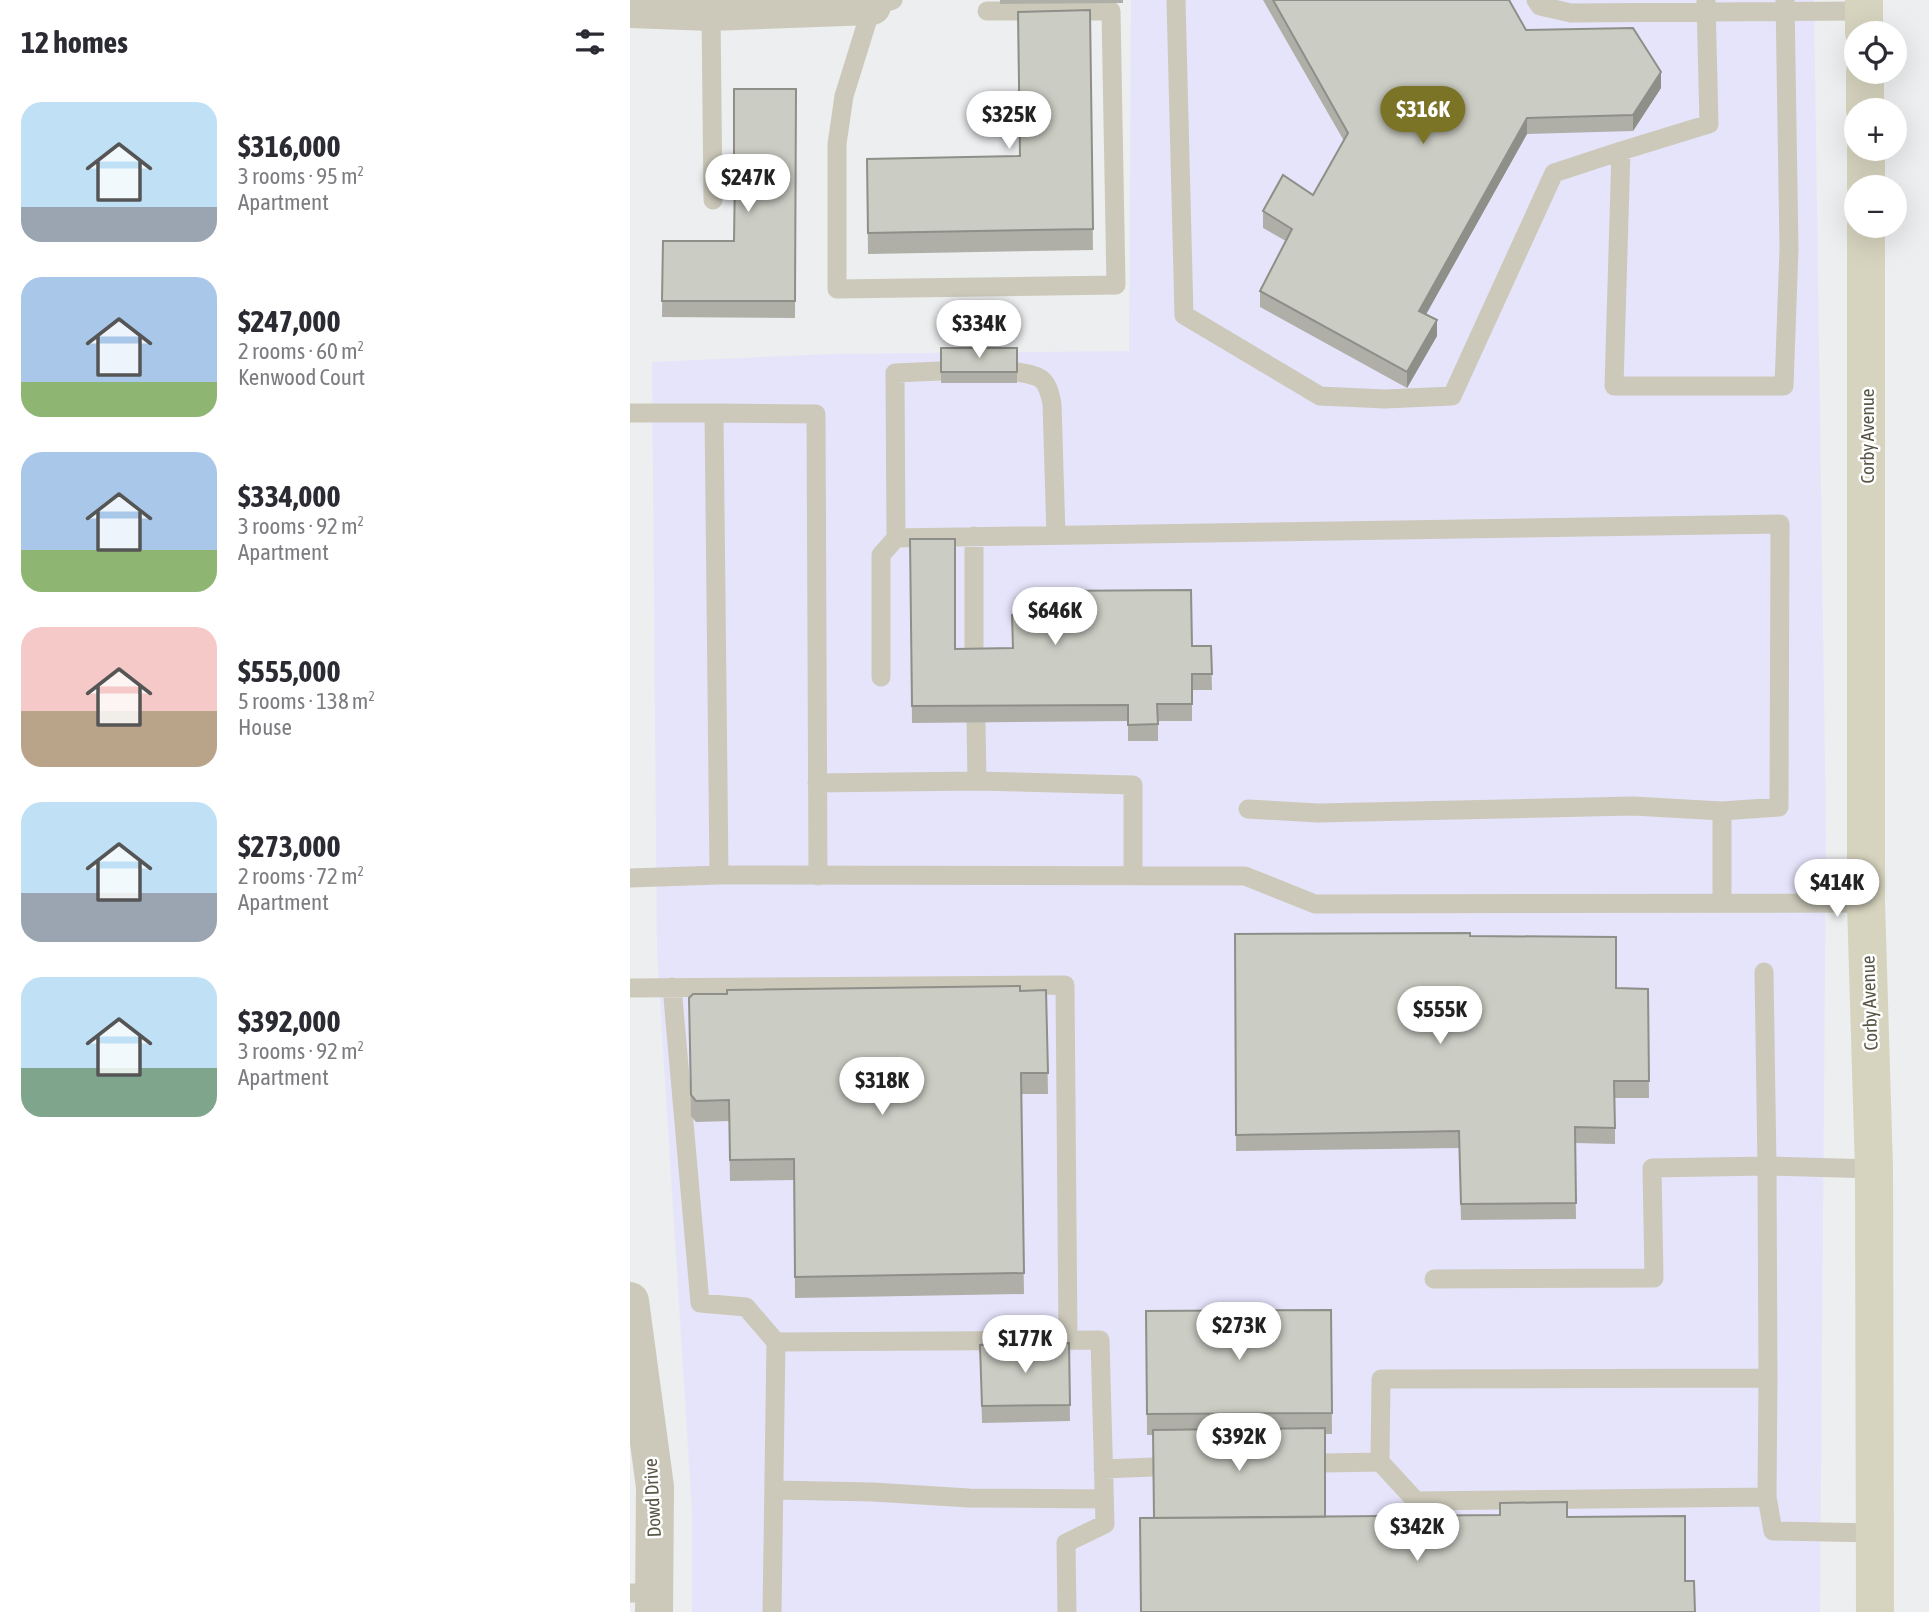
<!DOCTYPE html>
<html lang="en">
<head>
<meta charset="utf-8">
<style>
  body { margin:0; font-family:"Asap Condensed",sans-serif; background:#f2f2f3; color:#2b2b33; height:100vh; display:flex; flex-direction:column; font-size:26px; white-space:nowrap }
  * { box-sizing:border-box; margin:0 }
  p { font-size:23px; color:#7c7c81 }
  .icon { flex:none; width:38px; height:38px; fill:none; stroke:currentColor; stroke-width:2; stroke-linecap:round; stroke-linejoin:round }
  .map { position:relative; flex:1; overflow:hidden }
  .details { display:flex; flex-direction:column; background:#fff; width:630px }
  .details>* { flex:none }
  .buttons { position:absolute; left:1214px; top:21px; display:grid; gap:14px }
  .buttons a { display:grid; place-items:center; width:63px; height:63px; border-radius:50%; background:#fff; box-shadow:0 7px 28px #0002; font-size:35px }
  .price { position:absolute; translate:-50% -60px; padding:0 16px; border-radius:24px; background:#fff; color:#222; font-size:23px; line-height:46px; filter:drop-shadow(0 2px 4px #0008) }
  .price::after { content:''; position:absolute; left:50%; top:42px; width:21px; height:16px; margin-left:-10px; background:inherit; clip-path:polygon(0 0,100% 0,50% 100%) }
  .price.current { background:#7b7427; color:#fff }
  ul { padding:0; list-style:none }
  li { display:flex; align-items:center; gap:21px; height:175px; padding:0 21px }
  li span { display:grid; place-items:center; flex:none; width:196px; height:140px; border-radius:21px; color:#555 }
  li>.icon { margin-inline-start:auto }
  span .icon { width:84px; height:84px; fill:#fffc; stroke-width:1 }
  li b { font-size:30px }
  h2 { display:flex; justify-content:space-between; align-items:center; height:84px; padding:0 21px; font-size:30px }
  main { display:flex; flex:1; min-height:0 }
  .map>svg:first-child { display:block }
</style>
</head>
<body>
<main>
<section class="details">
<h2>12 homes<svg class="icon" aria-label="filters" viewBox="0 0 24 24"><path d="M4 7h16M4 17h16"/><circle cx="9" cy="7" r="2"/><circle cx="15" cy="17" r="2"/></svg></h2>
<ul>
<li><span style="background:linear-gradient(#bfe0f5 75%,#9aa5b1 0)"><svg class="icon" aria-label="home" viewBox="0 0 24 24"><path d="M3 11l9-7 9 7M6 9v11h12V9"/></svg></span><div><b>$316,000</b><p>3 rooms · 95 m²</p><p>Apartment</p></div></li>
<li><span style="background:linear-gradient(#a9c7e8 75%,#8fb573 0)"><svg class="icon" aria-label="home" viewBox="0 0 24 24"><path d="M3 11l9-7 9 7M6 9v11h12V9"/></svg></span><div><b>$247,000</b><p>2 rooms · 60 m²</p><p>Kenwood Court</p></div></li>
<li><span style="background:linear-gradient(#a9c7e8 70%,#8fb573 0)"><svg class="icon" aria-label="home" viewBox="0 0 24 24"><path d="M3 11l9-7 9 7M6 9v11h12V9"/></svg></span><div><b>$334,000</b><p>3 rooms · 92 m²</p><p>Apartment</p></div></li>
<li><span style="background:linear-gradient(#f6c9c9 60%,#b9a48a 0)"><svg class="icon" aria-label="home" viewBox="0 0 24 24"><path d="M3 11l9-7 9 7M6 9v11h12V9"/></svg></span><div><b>$555,000</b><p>5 rooms · 138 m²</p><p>House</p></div></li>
<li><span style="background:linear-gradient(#bfe0f5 65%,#9aa5b1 0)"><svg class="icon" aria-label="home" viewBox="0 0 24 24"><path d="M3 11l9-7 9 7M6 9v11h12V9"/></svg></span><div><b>$273,000</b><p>2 rooms · 72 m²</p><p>Apartment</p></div></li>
<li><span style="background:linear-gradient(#bfe0f5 65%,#7fa58c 0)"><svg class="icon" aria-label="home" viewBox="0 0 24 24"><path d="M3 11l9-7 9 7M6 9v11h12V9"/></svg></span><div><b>$392,000</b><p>3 rooms · 92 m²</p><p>Apartment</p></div></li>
</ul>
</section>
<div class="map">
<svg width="1299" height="1612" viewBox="0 0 1299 1612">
  <rect width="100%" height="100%" fill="#eceeef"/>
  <!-- commercial -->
  <path fill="#e6e4fb" d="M501,0H1184L1196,836L1190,1612H62V1512L27,952L22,362L201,354L499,351Z"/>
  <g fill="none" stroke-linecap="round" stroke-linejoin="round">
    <!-- lane -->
    <path stroke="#ccc9ba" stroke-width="19" d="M263,0L242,6L214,96L207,144V289L486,285L481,11H357
      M546,0L554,315L690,396L755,399L822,396L924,173L991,151L984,386H1154L1159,249L1155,0
      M906,0L910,6L941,13L1234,11
      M81,12L83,200
      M991,151L1079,124L1076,1
      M387,372C412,376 417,378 422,404L426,535
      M0,413H84L89,875
      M84,413L186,414L188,876
      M344,536V664
      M266,538L265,373L311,371
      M251,677V555L266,538L1150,524L1149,807L1092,811V903
      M346,722L347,781
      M187,783L347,781L503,785V875
      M618,809L688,813L1003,806L1092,811
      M0,878L89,875L615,876L685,904L1236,903
      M42,987L70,1303L116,1307L146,1342
      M0,988L435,985L438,1340
      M804,1279L1024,1278L1022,1168L1137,1166L1134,972
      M1138,1378L1137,1166L1244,1169
      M695,1463L750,1462
      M473,1469L523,1467
      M144,1490L243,1492L339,1498L474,1499
      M1137,1497L786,1501L750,1462L751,1379L1138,1378L1137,1497L1143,1531L1245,1533
      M0,1593H25
      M142,1612L146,1342L470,1340L475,1524L436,1543L437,1612"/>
    <!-- street -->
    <path stroke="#ccc9ba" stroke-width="38" d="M0,9L81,12L242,6
      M0,1301L25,1487L24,1612"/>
    <!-- secondary -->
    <path stroke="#d6d3be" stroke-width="38" d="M1234,0V33
      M1235,72V110
      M1236,149V187
      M1236,226V903L1244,1169L1245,1612"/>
  </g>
  <!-- wall -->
  <path fill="#afafa8" d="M370,0H493V3L370,4Z
    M633,0H879L896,30L1031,88L1003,131L897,134L796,314L807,336L777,388L630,307V291L656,241L633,228V211L683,195L714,141Z
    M460,10L463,250L238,254L237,159L390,156Z
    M104,89H166L165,318L32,317L33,241H104Z
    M311,348H387V383H311Z
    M280,539L325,649L581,646L582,690H562V721H528V741H498V721L282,723Z
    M605,934L840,936L986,988L1018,989L1019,1098H985V1144L945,1143L946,1219L831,1220L829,1148L606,1151Z
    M416,990L418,1094H391L394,1294L165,1298L164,1180L100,1181L99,1121L66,1122L61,1116L59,998Z
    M701,1310L702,1434H695V1517H937L1055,1581L1065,1612L524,1518L523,1435H517L516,1311Z
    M439,1343L440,1421L352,1423L350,1345Z"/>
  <!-- shaded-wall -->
  <path fill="#8e8f88" d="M1031,72V88L1003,131V115Z
    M897,118V134L789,327V311Z
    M807,320V336L777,388V372Z"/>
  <!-- building -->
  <path fill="#cbccc3" stroke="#8e8f88" stroke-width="2" d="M643,0H879L896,30L1003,28L1031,72L1003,115L897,118L789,311L807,320L777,372L630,291L662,229L633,211L653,175L683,195L718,133Z
    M460,10L463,229L238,233L237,159L390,156L388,12Z
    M104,89H166L165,301H32L33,241H104L105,173H111L112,160H104Z
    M311,348H387V372H311Z
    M280,539H325V649L383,648L382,615L410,614V591L561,590L562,646H581L582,674H562V704H527L528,724L498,725V705L282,706Z
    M840,933V936L986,937V988L1018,989L1019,1081H984L985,1128L945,1127L946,1203L831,1204L829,1131L606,1135L605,934Z
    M390,986V991L416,990L418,1073H391L394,1273L165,1277L164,1159L100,1160L99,1100L66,1101L61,1095L59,998L63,994H97V990Z
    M701,1310L702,1413L517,1414L516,1311Z
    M439,1343L440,1405L352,1406L350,1345Z
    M695,1428V1517L524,1518L523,1430Z
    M937,1502V1517L1055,1516V1581H1064L1065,1612H511L510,1518L870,1515V1503Z"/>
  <g text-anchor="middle" stroke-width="5" stroke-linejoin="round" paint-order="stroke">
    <!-- street labels -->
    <g font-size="19" fill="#595645" stroke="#fff">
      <text transform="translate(1237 436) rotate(-90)" y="7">Corby Avenue</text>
      <text transform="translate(1239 1003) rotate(-92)" y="7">Corby Avenue</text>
      <text transform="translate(22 1498) rotate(-93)" y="7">Dowd Drive</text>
    </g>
  </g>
</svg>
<div class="buttons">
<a><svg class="icon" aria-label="locate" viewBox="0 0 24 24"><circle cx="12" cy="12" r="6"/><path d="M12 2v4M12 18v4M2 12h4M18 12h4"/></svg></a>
<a>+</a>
<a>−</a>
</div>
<b class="price current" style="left:793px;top:146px">$316K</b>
<b class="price" style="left:379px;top:151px">$325K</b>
<b class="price" style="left:118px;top:214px">$247K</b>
<b class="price" style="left:349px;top:360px">$334K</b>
<b class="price" style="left:425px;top:647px">$646K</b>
<b class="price" style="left:1207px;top:919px">$414K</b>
<b class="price" style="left:810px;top:1046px">$555K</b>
<b class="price" style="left:252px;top:1117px">$318K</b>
<b class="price" style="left:609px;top:1362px">$273K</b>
<b class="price" style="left:395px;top:1375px">$177K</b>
<b class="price" style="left:609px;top:1473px">$392K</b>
<b class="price" style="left:787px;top:1563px">$342K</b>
</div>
</main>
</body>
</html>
